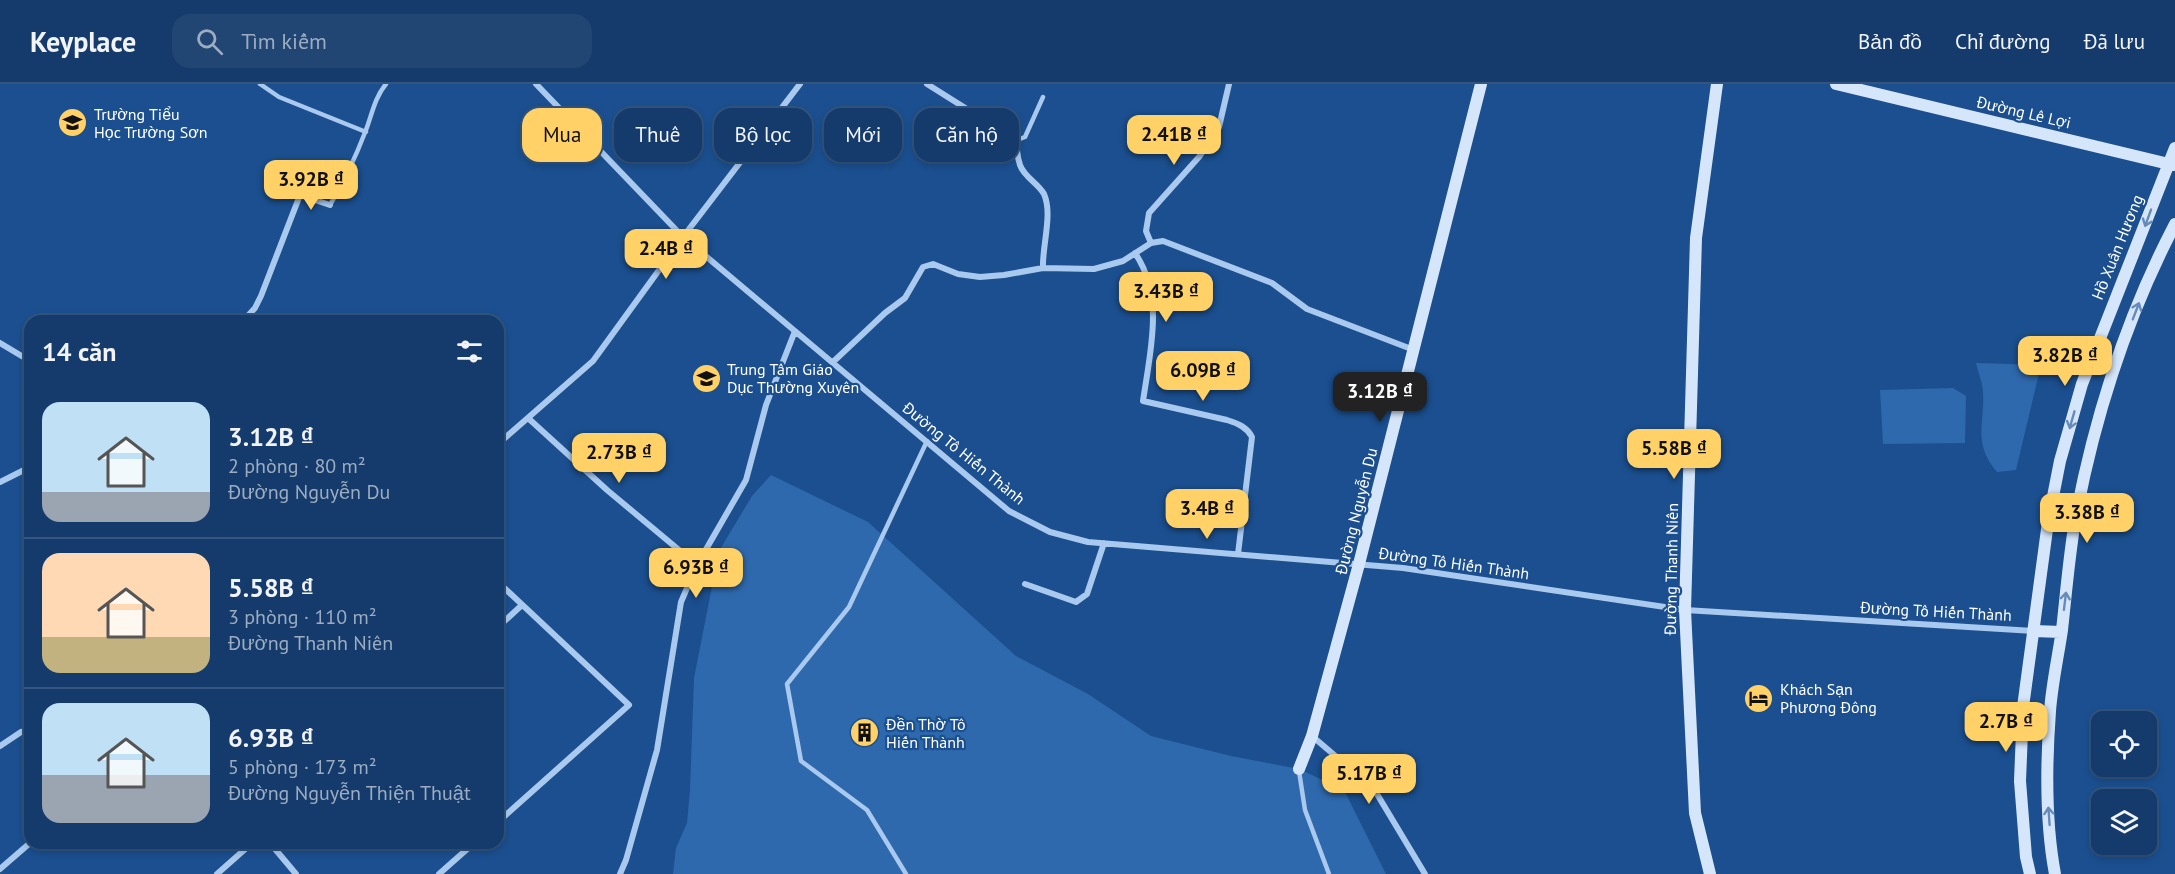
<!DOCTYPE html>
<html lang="vi">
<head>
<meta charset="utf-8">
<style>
  body { margin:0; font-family:"PT Sans",sans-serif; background:#214673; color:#f1f3f6; height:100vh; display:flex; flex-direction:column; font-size:22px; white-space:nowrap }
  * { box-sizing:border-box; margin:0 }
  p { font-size:20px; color:#9dadc1 }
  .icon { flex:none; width:33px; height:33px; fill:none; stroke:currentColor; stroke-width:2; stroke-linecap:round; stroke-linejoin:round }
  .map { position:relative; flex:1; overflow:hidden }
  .sheet { position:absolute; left:24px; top:231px; width:480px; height:534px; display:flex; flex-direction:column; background:#143b6b; border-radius:18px; box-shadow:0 3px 9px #0003,0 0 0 2px #33557e }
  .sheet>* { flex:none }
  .hud { position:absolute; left:522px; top:24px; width:570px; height:54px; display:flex; gap:12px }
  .fabs { position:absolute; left:2091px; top:627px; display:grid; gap:12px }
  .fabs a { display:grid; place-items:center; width:66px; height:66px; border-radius:12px; background:#143b6b; box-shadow:0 3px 9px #0003,0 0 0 2px #33557e; font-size:30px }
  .price { position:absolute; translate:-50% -51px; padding:0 14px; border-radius:12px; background:#ffd166; color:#111; font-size:20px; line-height:39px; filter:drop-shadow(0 2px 3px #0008) }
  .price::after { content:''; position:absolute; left:50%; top:36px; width:18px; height:14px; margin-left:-9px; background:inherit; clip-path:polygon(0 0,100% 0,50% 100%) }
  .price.on { background:#222; color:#fff }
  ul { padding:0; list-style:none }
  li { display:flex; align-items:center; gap:18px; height:150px; padding:0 18px }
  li+li { border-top:2px solid #33557e }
  li span { display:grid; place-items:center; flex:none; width:168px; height:120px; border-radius:18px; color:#555 }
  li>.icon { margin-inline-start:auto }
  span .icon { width:72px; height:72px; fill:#fffc; stroke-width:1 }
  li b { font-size:26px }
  h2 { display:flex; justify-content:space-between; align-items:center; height:72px; padding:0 18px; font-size:26px }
  .chip { padding:0 21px; border-radius:18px; background:#143b6b; box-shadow:0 3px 9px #0003,0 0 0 2px #33557e; font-size:21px; line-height:54px }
  .chip.on { background:#ffd166; color:#111 }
  header { display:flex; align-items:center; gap:36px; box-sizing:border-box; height:84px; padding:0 30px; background:#143b6b; border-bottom:2px solid #33557e }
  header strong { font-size:28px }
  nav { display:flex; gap:33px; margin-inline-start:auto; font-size:21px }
  .search { width:420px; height:54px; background:#214673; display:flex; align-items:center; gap:15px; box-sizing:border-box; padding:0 21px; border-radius:18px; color:#9dadc1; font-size:22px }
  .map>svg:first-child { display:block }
</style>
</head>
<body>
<header>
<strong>Keyplace</strong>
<div class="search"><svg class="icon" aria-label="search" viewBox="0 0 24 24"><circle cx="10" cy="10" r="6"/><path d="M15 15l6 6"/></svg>Tìm kiếm</div>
<nav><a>Bản đồ</a><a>Chỉ đường</a><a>Đã lưu</a></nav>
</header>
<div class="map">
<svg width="2175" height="790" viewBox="0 0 2175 790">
  <rect width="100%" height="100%" fill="#1b4f8f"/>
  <!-- green -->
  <path fill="#2e69ad" d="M1976,279L2041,281L2016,386L1997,388C1972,358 1985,341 1983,307C1982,297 1978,288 1976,279Z
    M1953,304L1966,312L1965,359L1883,360L1880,306Z
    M771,391L868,438L1016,572L1088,610L1151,652L1231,672L1299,685L1344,706L1386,790H673L676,764L687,739L690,706L694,594L719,467L752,412Z"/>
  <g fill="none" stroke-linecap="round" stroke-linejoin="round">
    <!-- lane -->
    <path stroke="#a9c9ee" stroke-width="4.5" d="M260,0L279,13L366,48
      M1014,57L1025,53L1043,13
      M330,121C344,98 356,72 366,46C372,30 375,13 386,0
      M1299,687L1305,726L1329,790
      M906,790L867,726L801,677L787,600L849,523L927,357"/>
    <!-- street -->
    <path stroke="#a9c9ee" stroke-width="6" d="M536,0L683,153L1009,427L1050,448L1088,458L1403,484L1685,526L2034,547
      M927,0L1005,49C1022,64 1014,63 1020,81C1024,93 1038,99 1044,110C1053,130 1042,162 1043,184
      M1151,159L1146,147L1149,129L1199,73L1219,43L1229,0
      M1135,169C1165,213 1150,268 1143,317L1227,336C1237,339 1247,343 1252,353L1238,470
      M243,237L255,224L261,212L300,111L330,121
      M0,259L30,277
      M833,278L885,229L905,214L923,183L933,180L958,190L980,193L1004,191L1043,184L1094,185L1123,177L1151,159L1163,157L1272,199L1307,225L1414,266
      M528,334L607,406L697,481
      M498,360L593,277L683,153L800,0
      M0,398L30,383
      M498,498L629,621L498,738
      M1025,500L1076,518L1087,510L1104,459
      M498,543L522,521
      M1312,652L1374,705L1425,790
      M0,662L21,648
      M270,759L296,790
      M0,785L30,759
      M217,790L252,759
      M439,790L474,759
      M620,790L626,776L657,666L681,518L697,481L746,396L766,321L795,247"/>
    <!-- secondary -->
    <path stroke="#d6e6fa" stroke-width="12" d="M1836,0L2173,81
      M2034,547L2061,548
      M1299,685L1312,652L1359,480L1481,0
      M1710,790L1695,729L1685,526L1696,154L1717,0
      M2030,790L2026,773L2020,697L2023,623L2048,438L2060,377L2082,300L2175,64
      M2055,790C2045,737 2046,681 2050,627C2052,600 2058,573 2062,546C2066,510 2069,473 2075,437C2094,335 2127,232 2175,140"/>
  </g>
  <!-- one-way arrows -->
  <defs><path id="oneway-shaft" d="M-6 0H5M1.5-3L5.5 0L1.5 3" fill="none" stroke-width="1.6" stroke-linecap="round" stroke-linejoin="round" transform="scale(1.5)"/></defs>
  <g stroke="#668bba">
    <use href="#oneway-shaft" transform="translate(2148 134) rotate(110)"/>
    <use href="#oneway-shaft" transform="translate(2136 227) rotate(-69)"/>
    <use href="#oneway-shaft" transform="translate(2072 336) rotate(106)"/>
    <use href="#oneway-shaft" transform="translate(2065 517) rotate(-83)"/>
    <use href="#oneway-shaft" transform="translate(2049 732) rotate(-94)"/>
  </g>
  <!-- icons -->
  <defs>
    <symbol id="school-disc" viewBox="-11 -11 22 22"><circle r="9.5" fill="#ffd166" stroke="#1b4f8f"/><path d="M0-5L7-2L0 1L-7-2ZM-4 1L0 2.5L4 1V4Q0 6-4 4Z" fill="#111"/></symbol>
    <symbol id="hotel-disc" viewBox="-11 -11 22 22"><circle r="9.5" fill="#ffd166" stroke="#1b4f8f"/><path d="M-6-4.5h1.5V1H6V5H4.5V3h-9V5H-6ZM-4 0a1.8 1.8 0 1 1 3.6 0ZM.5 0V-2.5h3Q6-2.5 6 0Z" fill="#111"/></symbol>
    <symbol id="building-disc" viewBox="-11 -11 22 22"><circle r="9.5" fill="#ffd166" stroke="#1b4f8f"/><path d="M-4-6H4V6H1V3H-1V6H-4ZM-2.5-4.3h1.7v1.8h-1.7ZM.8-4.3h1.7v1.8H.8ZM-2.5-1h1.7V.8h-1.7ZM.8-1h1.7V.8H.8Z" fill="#111"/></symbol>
  </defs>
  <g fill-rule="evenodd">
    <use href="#school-disc" x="56" y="22" width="33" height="33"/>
    <use href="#school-disc" x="690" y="278" width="33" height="33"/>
    <use href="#hotel-disc" x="1742" y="598" width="33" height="33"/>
    <use href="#building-disc" x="848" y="632" width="33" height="33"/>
  </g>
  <g text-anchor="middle" stroke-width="4.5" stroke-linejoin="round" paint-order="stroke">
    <!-- street labels -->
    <g font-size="16" fill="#fff" stroke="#1b4f8f">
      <text transform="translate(2024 28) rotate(13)" y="6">Đường Lê Lợi</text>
      <text transform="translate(2117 163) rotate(-68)" y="6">Hồ Xuân Hương</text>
      <text transform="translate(964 369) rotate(39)" y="6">Đường Tô Hiến Thành</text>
      <text transform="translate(1356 427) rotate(-76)" y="6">Đường Nguyễn Du</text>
      <text transform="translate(1454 479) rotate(8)" y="6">Đường Tô Hiến Thành</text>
      <text transform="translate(1671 485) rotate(-89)" y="6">Đường Thanh Niên</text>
      <text transform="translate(1936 527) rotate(3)" y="6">Đường Tô Hiến Thành</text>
    </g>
    <!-- poi labels -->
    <g font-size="16" fill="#fff" stroke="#1b4f8f" text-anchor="start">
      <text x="94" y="36">Trường Tiểu<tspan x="94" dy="18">Học Trường Sơn</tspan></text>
      <text x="727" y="291">Trung Tâm Giáo<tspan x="727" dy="18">Dục Thường Xuyên</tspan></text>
      <text x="1780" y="611">Khách Sạn<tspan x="1780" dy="18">Phương Đông</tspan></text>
      <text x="886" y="646">Đền Thờ Tô<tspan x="886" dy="18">Hiến Thành</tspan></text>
    </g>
  </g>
</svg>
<div class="fabs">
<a><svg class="icon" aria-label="locate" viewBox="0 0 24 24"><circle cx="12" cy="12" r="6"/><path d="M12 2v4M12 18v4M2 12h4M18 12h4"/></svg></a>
<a><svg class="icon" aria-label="layers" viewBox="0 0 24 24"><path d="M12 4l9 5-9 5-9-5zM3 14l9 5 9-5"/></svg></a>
</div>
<b class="price" style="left:1174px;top:82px">2.41B ₫</b>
<b class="price" style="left:311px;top:127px">3.92B ₫</b>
<b class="price" style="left:666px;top:196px">2.4B ₫</b>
<b class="price" style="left:1166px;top:239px">3.43B ₫</b>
<b class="price" style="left:2065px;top:303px">3.82B ₫</b>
<b class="price" style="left:1203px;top:318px">6.09B ₫</b>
<b class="price on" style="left:1380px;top:339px">3.12B ₫</b>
<b class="price" style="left:1674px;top:396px">5.58B ₫</b>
<b class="price" style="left:619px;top:400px">2.73B ₫</b>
<b class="price" style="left:1207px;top:456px">3.4B ₫</b>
<b class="price" style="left:2087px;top:460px">3.38B ₫</b>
<b class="price" style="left:696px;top:515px">6.93B ₫</b>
<b class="price" style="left:2006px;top:669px">2.7B ₫</b>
<b class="price" style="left:1369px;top:721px">5.17B ₫</b>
<div class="hud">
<a class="chip on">Mua</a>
<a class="chip">Thuê</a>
<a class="chip">Bộ lọc</a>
<a class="chip">Mới</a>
<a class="chip">Căn hộ</a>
</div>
<section class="sheet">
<h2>14 căn<svg class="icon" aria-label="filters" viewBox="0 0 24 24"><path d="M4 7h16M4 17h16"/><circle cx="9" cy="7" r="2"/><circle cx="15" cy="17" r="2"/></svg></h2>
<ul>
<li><span style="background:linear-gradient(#bfe0f5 75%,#9aa5b1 0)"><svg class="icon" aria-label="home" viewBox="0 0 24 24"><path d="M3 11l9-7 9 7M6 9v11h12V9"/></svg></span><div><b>3.12B ₫</b><p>2 phòng · 80 m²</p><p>Đường Nguyễn Du</p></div></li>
<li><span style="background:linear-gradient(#ffd9b3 70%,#c2b280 0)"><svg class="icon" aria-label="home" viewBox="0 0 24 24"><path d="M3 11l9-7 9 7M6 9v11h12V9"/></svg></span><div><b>5.58B ₫</b><p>3 phòng · 110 m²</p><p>Đường Thanh Niên</p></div></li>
<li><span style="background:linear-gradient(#bfe0f5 60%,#9aa5b1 0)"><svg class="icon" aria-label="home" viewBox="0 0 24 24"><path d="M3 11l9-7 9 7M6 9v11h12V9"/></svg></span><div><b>6.93B ₫</b><p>5 phòng · 173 m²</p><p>Đường Nguyễn Thiện Thuật</p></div></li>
</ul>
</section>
</div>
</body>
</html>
